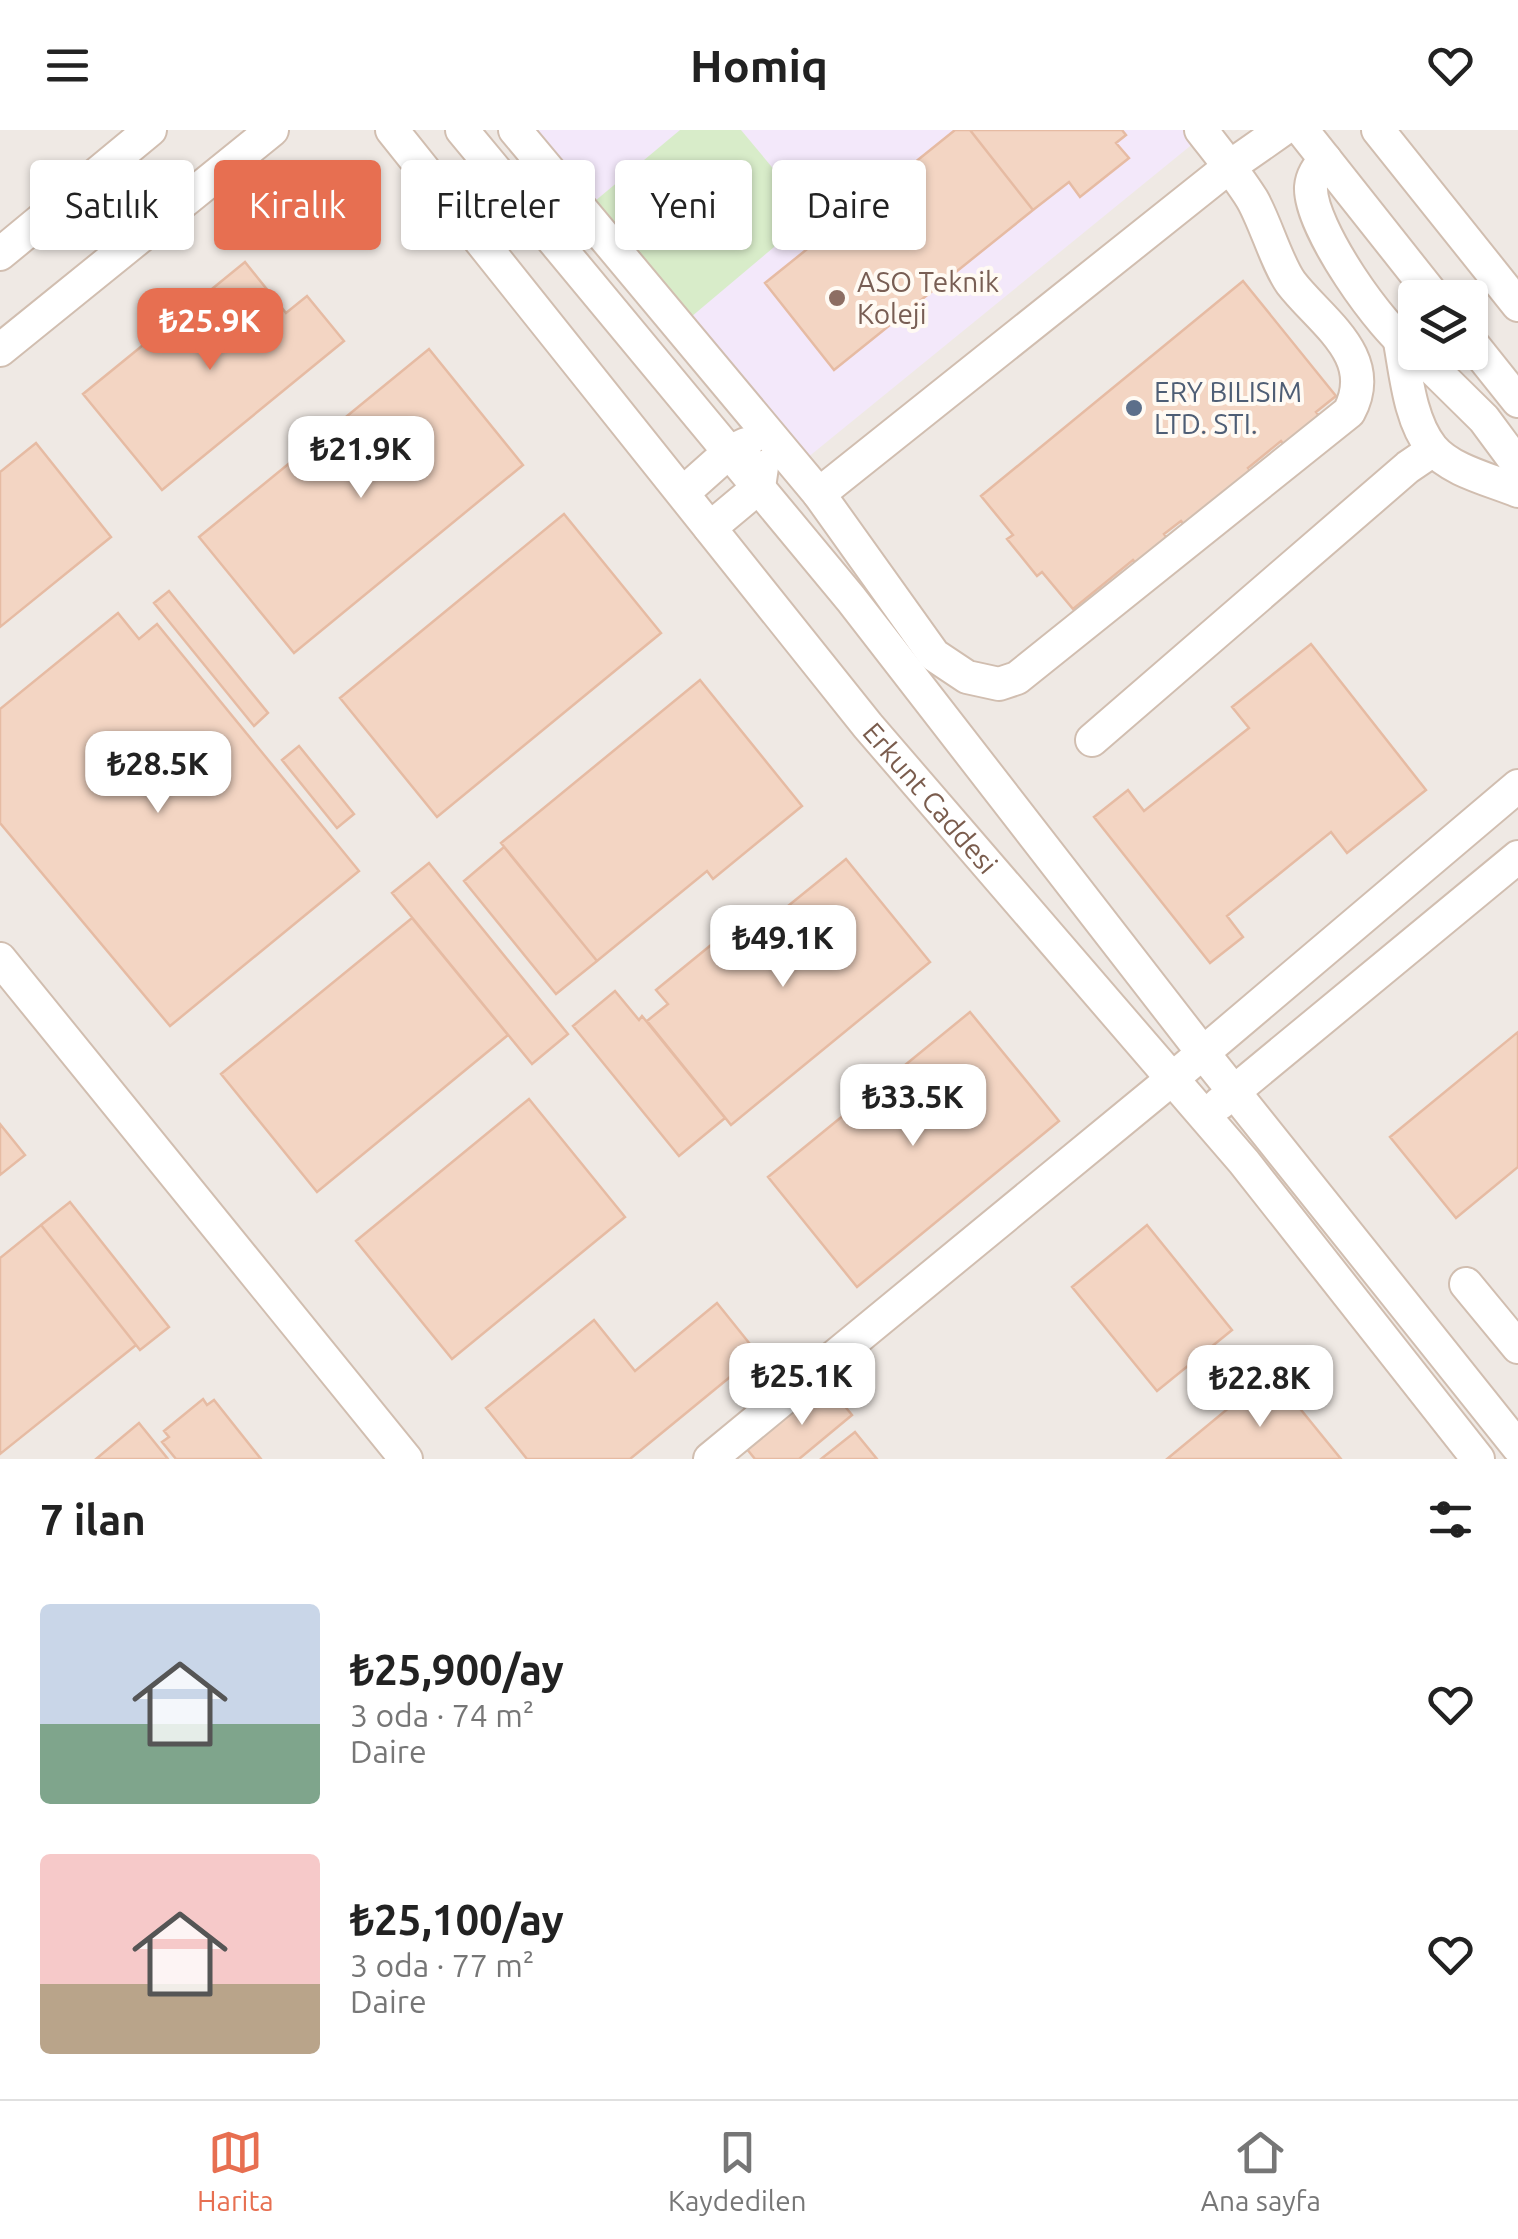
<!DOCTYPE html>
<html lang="tr">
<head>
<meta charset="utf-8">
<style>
  body { margin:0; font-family:Ubuntu,sans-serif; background:#f2f2f2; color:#222; height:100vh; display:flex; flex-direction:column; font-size:38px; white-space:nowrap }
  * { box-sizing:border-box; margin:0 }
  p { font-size:32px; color:#767676 }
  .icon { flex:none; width:55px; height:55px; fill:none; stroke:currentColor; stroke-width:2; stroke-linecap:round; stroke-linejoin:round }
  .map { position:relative; height:1329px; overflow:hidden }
  .details { display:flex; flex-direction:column; background:#fff; flex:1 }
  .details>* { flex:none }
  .top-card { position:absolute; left:30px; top:30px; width:1000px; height:90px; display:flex; gap:20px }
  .buttons { position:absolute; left:1398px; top:150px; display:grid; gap:20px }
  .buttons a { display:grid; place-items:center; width:90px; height:90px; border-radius:10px; background:#fff; box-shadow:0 2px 8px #0004; font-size:50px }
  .price { position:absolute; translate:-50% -85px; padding:0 22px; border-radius:20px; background:#fff; color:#222; font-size:32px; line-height:65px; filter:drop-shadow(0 2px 5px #0008) }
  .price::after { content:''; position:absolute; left:50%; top:60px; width:30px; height:22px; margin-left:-15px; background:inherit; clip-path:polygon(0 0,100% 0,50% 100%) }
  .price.current { background:#e76f51; color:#fff }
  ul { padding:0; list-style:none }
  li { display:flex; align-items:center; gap:30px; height:250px; padding:0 40px }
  li span { display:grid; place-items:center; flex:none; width:280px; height:200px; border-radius:10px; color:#555 }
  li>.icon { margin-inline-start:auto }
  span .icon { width:120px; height:120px; fill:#fffc; stroke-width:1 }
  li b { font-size:42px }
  h2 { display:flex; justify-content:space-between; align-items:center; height:120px; padding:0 40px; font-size:42px }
  .pill { padding:0 35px; border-radius:10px; background:#fff; box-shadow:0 2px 8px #0004; font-size:35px; line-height:90px }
  .pill.current { background:#e76f51; color:#fff }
  header { display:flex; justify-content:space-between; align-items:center; height:130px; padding:0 40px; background:#fff; font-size:45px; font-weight:700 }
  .menu { display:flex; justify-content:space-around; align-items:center; height:140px; border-top:2px solid #e0e0e0; background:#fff; font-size:28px; color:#767676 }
  .menu a { display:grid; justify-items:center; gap:5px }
  .menu .current { color:#e76f51 }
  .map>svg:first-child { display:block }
</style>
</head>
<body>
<header><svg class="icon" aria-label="menu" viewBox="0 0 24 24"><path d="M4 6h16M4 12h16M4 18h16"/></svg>Homiq<svg class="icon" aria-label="heart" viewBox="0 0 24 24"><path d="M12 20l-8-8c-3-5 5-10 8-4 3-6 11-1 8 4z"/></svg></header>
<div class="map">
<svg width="1518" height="1329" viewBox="0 0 1518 1329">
  <rect width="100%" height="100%" fill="#fdf6ec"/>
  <!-- industrial -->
  <path fill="#efe9e4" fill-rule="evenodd" d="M0,0H1518V1329H0ZM1415,168H1470V222H1415Z"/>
  <!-- education -->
  <path fill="#f3e8fa" d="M527,0H1194L1200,8L807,328Z"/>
  <!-- green -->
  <path fill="#d8ecc9" d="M680,0H741L812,85L691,187L595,71Z"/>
  <!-- building -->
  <path fill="#f3d5c3" stroke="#e6bba3" stroke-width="2.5" d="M955,0H970L1033,80L834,240L765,153Z
    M970,0H1122L1126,5L1116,13L1129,28L1080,67L1069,52L1033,80Z
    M245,132L286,183L307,166L344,211L162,360L83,264Z
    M1243,151L1336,266L1316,282L1320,287L1285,316L1281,311L1248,338L1252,343L1186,397L1181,391L1164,404L1170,412L1139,437L1133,430L1073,479L1042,442L1037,446L1007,409L1013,405L981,366Z
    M429,219L523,335L294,523L199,407Z
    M36,313L111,407L0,497V342Z
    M564,384L661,503L437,687L340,568Z
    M169,461L268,583L254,596L154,473Z
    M118,483L139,509L157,494L359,741L170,896L0,693V579Z
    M1311,514L1426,660L1347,723L1331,702L1227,786L1243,807L1210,833L1094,687L1128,660L1144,681L1249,598L1232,577Z
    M700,550L802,676L713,749L707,741L597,831L501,713Z
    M299,616L354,684L337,698L282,630Z
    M504,717L597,831L556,864L464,751Z
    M846,729L930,832L731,995L647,891L668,874L656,860L755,779L767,793Z
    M429,733L568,904L532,934L392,763Z
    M412,788L508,905L317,1062L221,944Z
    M615,861L639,890L642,886L725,988L679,1026L573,896Z
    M970,882L1059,991L857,1157L768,1047Z
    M1518,902V1037L1456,1088L1390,1007Z
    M529,969L625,1087L452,1229L356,1111Z
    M0,994L25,1025L0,1045Z
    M70,1072L169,1197L140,1220L41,1095Z
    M41,1095L136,1215L0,1324V1128Z
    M1147,1095L1232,1200L1157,1261L1072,1157Z
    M717,1173L758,1224L630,1329H527L486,1278L594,1190L635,1241Z
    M1271,1243L1341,1329H1167Z
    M826,1253L852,1285L799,1329H755L746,1318Z
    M203,1269L207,1275L214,1270L261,1329H176L162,1312L169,1307L164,1301Z
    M139,1293L168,1329H96Z
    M855,1302L877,1329H821Z"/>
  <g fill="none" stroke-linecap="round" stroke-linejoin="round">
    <defs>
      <g id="minor">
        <path id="s1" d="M392,0L868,596L1244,1032L1478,1329"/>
        <path d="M462,0L851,469L1203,923L1518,1317"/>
        <path d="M515,0L819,364L934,525L967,547L999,554L1017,548L1349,282C1379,226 1320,191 1291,153C1277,134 1265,91 1252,69C1237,45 1218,22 1201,0"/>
        <path d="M1302,0L1435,168"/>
        <path d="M1378,0L1518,175"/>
        <path d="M1325,29C1318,38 1312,45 1311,57C1309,96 1382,201 1415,222"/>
        <path d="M0,124L150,0"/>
        <path d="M1470,211L1518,271"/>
        <path d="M1400,212C1406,245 1410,291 1432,318C1451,341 1492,350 1518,361"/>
        <path d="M0,220L272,0"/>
        <path d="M1416,222L1484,289L1518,335"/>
        <path d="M683,363L729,322L746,314"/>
        <path d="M819,364L1229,37L1282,0"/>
        <path d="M710,398L759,357L762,337"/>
        <path d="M1092,610L1408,337L1433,320"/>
        <path d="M0,829L406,1329"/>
        <path d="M1219,974L1518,727"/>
        <path d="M1466,1154L1518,1217"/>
        <path d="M710,1329L1172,949L1518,656"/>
      </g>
    </defs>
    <!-- minor casing -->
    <use href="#minor" stroke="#d1beb0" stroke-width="36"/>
    <!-- minor -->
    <use href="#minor" stroke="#fff" stroke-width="32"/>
  </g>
  <!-- markers -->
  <circle fill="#8d6e63" stroke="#fffaf3" stroke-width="4" cx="837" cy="168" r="10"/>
  <circle fill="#5c6f8a" stroke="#fffaf3" stroke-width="4" cx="1134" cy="278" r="10"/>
  <g text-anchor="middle" stroke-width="8" stroke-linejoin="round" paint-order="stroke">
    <!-- education labels -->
    <g font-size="28" fill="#785e54" stroke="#fffaf3" text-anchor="start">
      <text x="857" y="162">ASO Teknik<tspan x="857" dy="32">Koleji</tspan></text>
    </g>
    <!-- service labels -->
    <g font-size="28" fill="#4e5e75" stroke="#fffaf3" text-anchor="start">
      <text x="1154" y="272">ERY BILISIM<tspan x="1154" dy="32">LTD. STI.</tspan></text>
    </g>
    <!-- street labels -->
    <g font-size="28" fill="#7a5c4d" stroke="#fffaf3">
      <text dy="10" stroke="none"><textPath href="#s1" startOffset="858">Erkunt Caddesi</textPath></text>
    </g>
  </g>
</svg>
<div class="buttons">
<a><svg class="icon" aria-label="layers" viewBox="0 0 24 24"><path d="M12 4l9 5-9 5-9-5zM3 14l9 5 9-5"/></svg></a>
</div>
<b class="price current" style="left:210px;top:243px">₺25.9K</b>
<b class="price" style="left:361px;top:371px">₺21.9K</b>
<b class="price" style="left:158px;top:686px">₺28.5K</b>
<b class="price" style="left:783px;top:860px">₺49.1K</b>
<b class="price" style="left:913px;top:1019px">₺33.5K</b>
<b class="price" style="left:802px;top:1298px">₺25.1K</b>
<b class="price" style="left:1260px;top:1300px">₺22.8K</b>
<div class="top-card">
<a class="pill">Satılık</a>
<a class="pill current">Kiralık</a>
<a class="pill">Filtreler</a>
<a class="pill">Yeni</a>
<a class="pill">Daire</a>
</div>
</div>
<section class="details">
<h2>7 ilan<svg class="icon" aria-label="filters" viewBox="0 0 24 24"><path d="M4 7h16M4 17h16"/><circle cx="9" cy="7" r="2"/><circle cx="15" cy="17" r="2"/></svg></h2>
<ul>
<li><span style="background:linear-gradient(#c9d6e8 60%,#7fa58c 0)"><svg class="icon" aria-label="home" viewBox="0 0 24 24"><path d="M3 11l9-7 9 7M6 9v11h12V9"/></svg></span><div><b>₺25,900/ay</b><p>3 oda · 74 m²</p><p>Daire</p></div><svg class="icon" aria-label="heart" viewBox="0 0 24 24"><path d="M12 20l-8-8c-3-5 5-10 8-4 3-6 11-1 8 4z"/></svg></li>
<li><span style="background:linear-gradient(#f6c9c9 65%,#b9a48a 0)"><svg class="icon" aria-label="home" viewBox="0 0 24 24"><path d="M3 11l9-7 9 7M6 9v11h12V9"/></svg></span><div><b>₺25,100/ay</b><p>3 oda · 77 m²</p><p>Daire</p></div><svg class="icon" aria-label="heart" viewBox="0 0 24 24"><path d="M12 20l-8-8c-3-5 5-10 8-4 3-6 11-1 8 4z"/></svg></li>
</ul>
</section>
<nav class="menu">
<a class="current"><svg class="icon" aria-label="map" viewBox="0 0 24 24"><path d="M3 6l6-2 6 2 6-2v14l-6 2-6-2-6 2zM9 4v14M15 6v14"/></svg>Harita</a>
<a><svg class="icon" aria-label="saved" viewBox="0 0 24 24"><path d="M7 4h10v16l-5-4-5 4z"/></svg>Kaydedilen</a>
<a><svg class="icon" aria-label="home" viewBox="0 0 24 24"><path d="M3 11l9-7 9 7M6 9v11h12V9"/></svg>Ana sayfa</a>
</nav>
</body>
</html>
